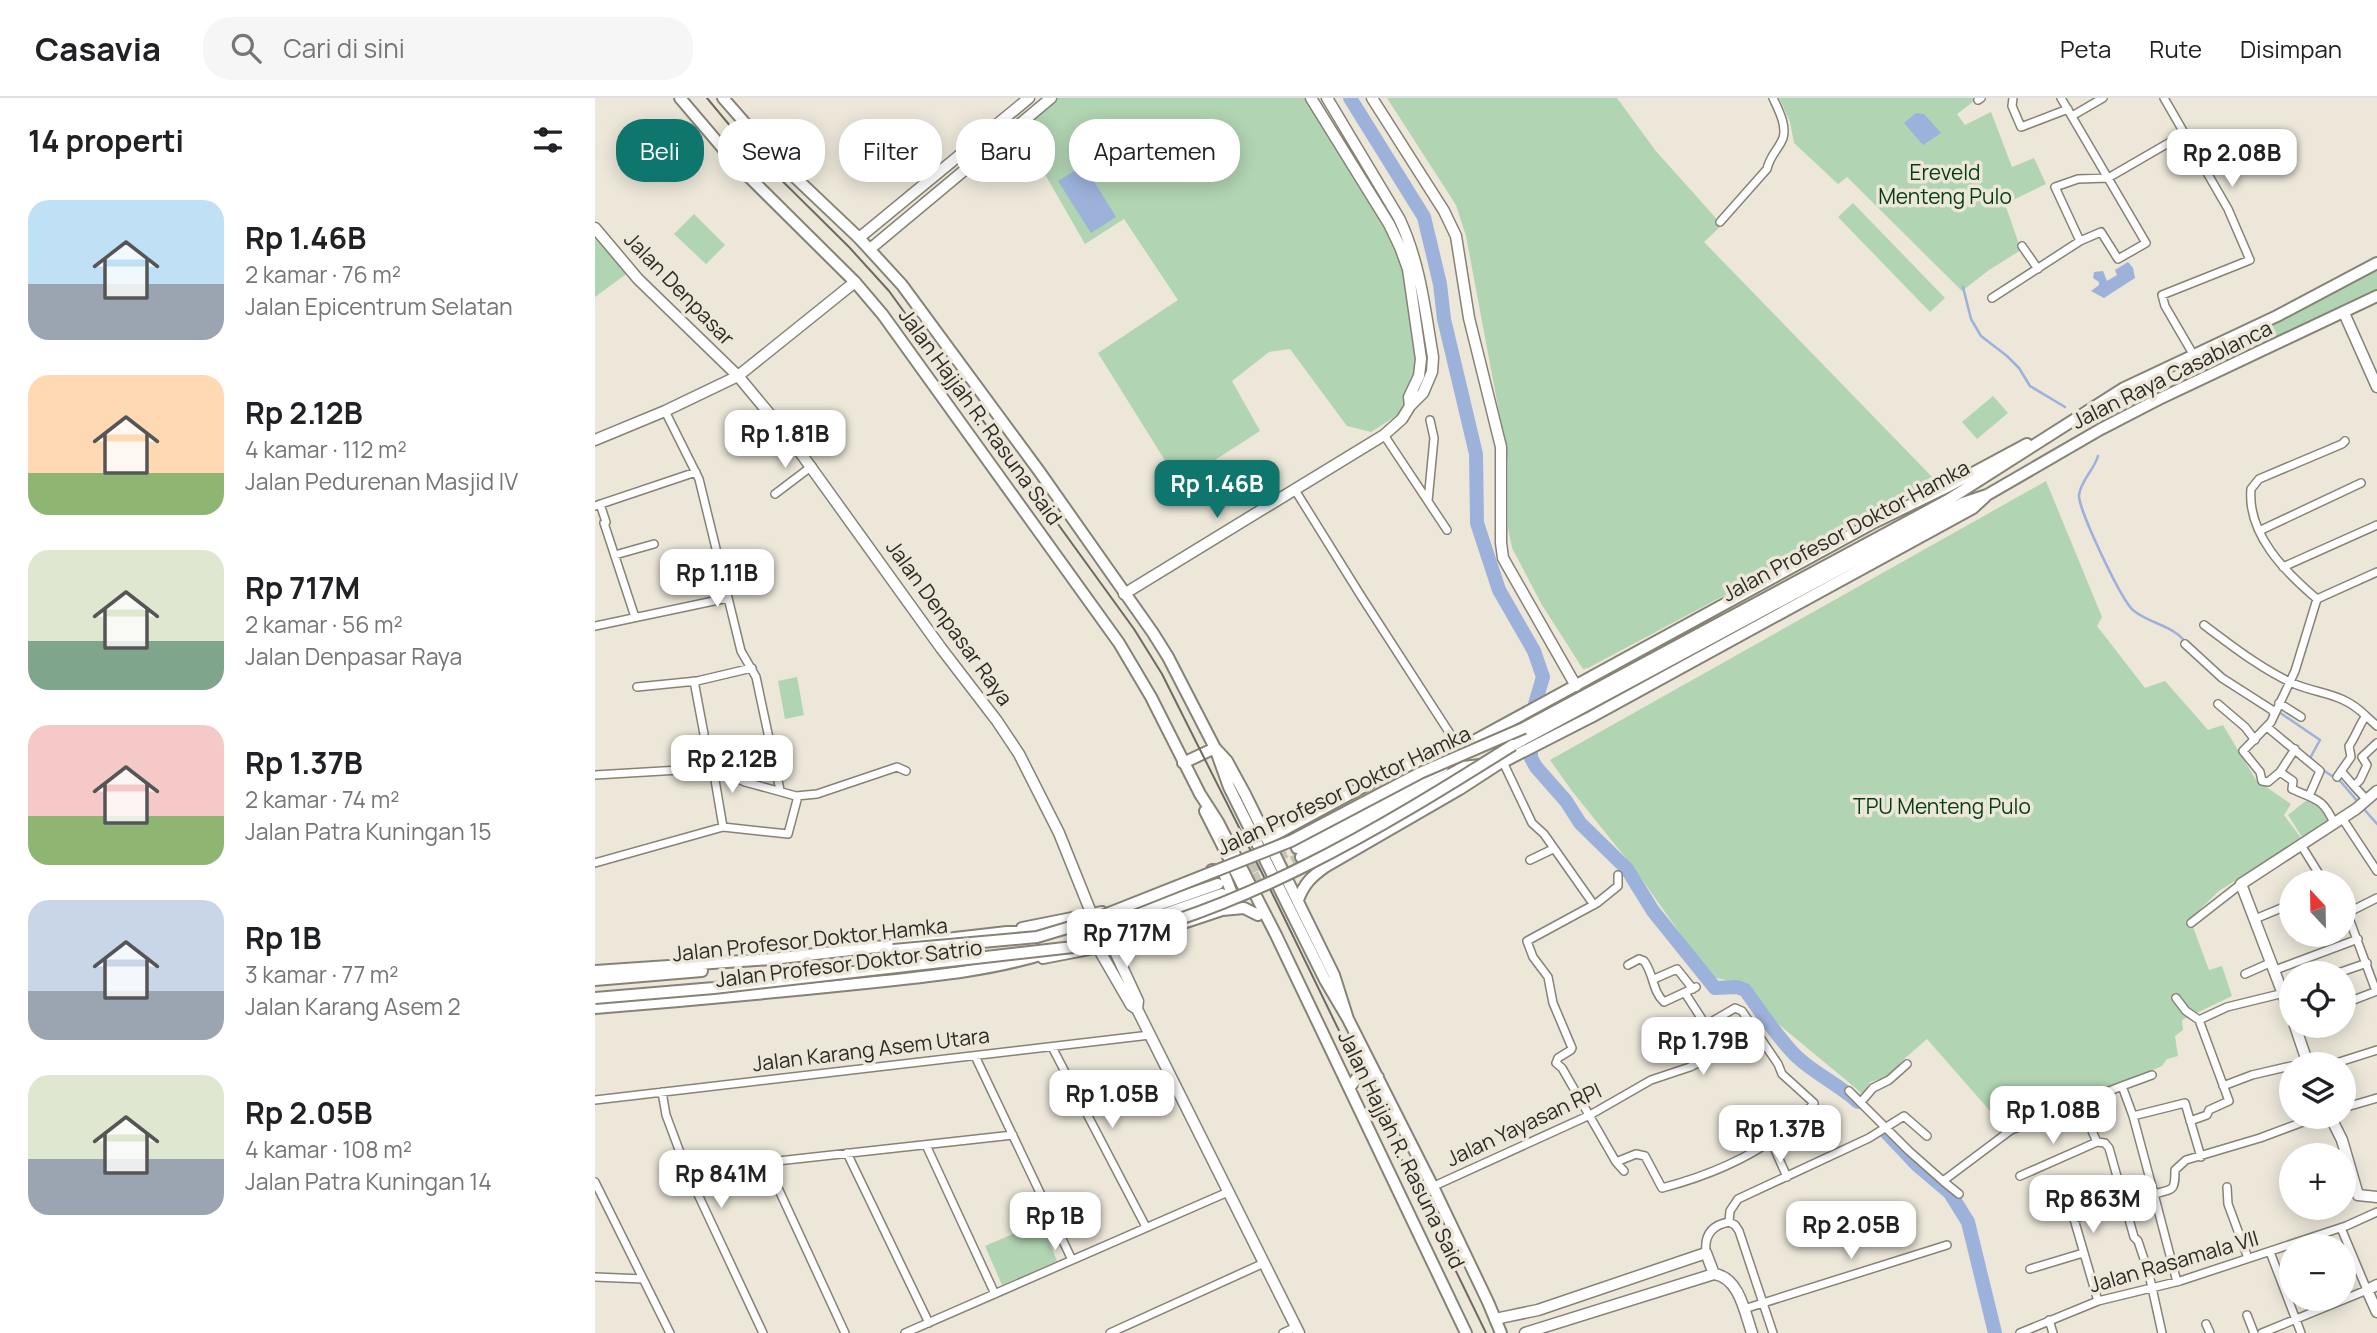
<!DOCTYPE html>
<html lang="id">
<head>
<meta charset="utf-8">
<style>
  body { margin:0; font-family:Manrope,sans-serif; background:#f6f6f6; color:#202124; height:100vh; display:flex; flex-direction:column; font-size:26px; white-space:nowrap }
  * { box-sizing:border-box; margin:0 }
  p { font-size:23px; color:#757577 }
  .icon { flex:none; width:38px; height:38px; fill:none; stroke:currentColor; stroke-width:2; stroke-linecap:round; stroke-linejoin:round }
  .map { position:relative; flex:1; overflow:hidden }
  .panel { display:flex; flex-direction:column; background:#fff; width:595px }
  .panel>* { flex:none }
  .hud { position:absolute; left:21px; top:21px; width:665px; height:63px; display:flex; gap:14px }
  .needle { width:46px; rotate:338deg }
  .buttons { position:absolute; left:1684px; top:772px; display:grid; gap:14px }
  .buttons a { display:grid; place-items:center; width:77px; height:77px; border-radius:50%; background:#fff; box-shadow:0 4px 18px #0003; font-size:35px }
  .price { position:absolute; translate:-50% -60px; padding:0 16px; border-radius:14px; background:#fff; color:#222; font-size:23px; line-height:46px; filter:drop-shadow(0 2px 4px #0008) }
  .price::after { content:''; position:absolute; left:50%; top:42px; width:21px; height:16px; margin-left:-10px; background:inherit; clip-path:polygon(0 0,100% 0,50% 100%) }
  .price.current { background:#0f766e; color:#fff }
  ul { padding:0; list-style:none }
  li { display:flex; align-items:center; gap:21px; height:175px; padding:0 28px }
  li span { display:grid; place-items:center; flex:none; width:196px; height:140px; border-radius:21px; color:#555 }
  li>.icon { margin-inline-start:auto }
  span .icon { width:84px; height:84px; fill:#fffc; stroke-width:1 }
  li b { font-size:30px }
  h2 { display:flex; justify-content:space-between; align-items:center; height:84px; padding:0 28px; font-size:30px }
  .tag { padding:0 24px; border-radius:28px; background:#fff; box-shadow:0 4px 18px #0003; font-size:24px; line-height:63px }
  .tag.current { background:#0f766e; color:#fff }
  header { display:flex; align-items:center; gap:42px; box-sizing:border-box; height:98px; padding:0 35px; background:#fff; border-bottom:2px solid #e0e0e0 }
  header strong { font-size:33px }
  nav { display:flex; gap:38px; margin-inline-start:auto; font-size:24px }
  .search { width:490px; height:63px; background:#f6f6f6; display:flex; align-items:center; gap:18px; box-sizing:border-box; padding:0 24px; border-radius:28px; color:#757577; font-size:26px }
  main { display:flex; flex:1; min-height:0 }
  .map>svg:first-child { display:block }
</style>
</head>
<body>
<header>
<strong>Casavia</strong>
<div class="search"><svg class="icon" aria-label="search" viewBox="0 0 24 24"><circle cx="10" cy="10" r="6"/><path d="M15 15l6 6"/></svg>Cari di sini</div>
<nav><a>Peta</a><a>Rute</a><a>Disimpan</a></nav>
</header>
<main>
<section class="panel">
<h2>14 properti<svg class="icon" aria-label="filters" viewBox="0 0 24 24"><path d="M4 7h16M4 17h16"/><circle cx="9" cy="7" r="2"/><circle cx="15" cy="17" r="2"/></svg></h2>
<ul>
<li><span style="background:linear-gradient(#bfe0f5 60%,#9aa5b1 0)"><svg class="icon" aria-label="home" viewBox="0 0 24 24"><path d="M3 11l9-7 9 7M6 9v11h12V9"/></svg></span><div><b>Rp 1.46B</b><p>2 kamar · 76 m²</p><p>Jalan Epicentrum Selatan</p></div></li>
<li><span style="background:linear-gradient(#ffd9b3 70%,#8fb573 0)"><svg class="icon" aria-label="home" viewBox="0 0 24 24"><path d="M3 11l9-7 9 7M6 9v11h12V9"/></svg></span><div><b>Rp 2.12B</b><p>4 kamar · 112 m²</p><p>Jalan Pedurenan Masjid IV</p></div></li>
<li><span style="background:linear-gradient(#dfe7d0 65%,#7fa58c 0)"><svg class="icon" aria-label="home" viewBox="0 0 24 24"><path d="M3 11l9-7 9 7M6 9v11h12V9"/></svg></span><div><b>Rp 717M</b><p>2 kamar · 56 m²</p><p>Jalan Denpasar Raya</p></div></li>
<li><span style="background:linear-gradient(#f6c9c9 65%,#8fb573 0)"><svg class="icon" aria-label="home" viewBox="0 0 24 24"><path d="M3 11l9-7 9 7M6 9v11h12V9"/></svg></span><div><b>Rp 1.37B</b><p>2 kamar · 74 m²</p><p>Jalan Patra Kuningan 15</p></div></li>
<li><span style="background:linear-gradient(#c9d6e8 65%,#9aa5b1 0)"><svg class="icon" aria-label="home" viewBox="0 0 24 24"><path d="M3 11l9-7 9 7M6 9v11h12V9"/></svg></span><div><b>Rp 1B</b><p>3 kamar · 77 m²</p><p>Jalan Karang Asem 2</p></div></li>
<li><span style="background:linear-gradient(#dfe7d0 60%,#9aa5b1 0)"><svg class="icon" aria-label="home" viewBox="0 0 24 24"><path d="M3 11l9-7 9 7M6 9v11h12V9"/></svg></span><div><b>Rp 2.05B</b><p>4 kamar · 108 m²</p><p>Jalan Patra Kuningan 14</p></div></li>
</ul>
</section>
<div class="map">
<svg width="1782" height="1235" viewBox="0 0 1782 1235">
  <rect width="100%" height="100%" fill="#ece7d9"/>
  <!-- green -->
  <path fill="#b1d4b2" d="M461,0H719L804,137L823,196L825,232L832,257L824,282L804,316L776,334L752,328L695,251L674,254L637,283L665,333L584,385L503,255L583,202L529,121L490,146L436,52L418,59H407C407,45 413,43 426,38L424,31Z
    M792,0H1022L1060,52L1127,127L1109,144L1342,384L993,570L988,571L947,507L917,450L913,430V362L871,138L861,107Z
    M1184,0H1383L1362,16L1370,27L1396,14L1417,69L1439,60L1451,86L1410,106L1426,152L1394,172L1367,193L1252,79L1243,86L1199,45L1195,24Z
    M1258,105L1350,200L1335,214L1243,119Z
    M99,116L130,147L111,166L79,136Z
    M0,136L34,174L0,199Z
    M1782,165V198L1679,248L1667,225Z
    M1398,298L1413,315L1382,341L1367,324Z
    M1451,383L1507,519L1502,528L1550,590L1570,583L1613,632L1628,627L1661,682L1696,706L1689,717L1706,740L1624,793L1595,821L1614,872L1627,868L1637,898L1587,922L1588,932L1580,938L1583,958L1572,961L1567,968L1484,1004L1410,1030L1332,941L1309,961L1293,979L1275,984L1268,998L1263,992L1181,924L1151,886L1116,879L1038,769L977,693L955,662Z
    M202,579L209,617L190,621L183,583Z
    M1712,702L1728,706L1735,722L1707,739L1693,717Z
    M446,1124L462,1163L407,1187L390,1148Z"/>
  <!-- water -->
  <path fill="#9cb2db" d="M1321,15L1329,16L1346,35L1328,47L1309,25Z
    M489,67L521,119L496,135L463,83Z
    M1533,164L1538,170L1540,180L1509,200L1496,193L1504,187V184L1498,180L1499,174L1508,173L1512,183L1522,177L1520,172Z"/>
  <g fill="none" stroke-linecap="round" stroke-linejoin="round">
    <!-- stream -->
    <path stroke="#9cb2db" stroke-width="2.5" d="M1368,189L1376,221L1386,238L1412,258L1424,270L1435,288L1470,309
      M1503,358C1499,372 1486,382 1484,397C1483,411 1527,504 1539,513C1556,526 1576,527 1590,543
      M1684,614L1725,642L1714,662
      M1728,672L1746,684L1764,705
      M1768,710L1782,726"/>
    <!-- river -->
    <path stroke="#9cb2db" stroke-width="14" d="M755,0L829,119L845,186L849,221L881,356L882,425L904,492L939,553L948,579L940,606
      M936,650V660L941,669L971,703L985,725L1032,771L1058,813L1120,890L1142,889L1150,892C1166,914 1182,939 1201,958C1220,976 1243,986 1263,1004
      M1289,1032L1322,1067L1355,1095L1373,1124L1400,1235"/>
    <!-- primary-tunnel -->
    <path stroke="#c6c1b5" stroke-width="10" stroke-dasharray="10 5" stroke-linecap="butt" d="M641,777L702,750
      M629,795L706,759"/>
    <defs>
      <path id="street" d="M1418,0L1417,8L1426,29L1473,11
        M1569,0L1633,111L1655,162L1567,197L1570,208L1598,256
        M1383,2L1386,0
        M1477,18L1508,0
        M1125,124L1172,71C1175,57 1184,51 1188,40C1192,27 1183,11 1178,0
        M1485,143L1460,89L1483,81L1513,80L1589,36
        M1427,148L1443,171
        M1397,200L1485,143L1506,134L1523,161L1551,145L1466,0
        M70,313L104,381L146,553L161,579L185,692
        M789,337L852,432
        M1750,343L1747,346L1664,381L1656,391C1652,436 1690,474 1722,501L1782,474
        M700,392L766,498L863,648
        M180,396L217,368
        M833,403L839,340L835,322
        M5,406L11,424L9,425L40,519
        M0,408L101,374
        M1664,433L1766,385
        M20,457L59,446
        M1688,469L1782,427
        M1722,501L1700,573L1676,624L1648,653L1665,674L1667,683L1673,684L1685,674L1698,683L1697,691C1721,702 1728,700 1739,725
        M1609,527C1637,548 1665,570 1697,585C1725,597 1747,594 1771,618
        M0,528L133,500
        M1590,546L1627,580L1677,612L1679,616
        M99,583L109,636L107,647L118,670L128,729
        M42,589L102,583L157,570
        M1684,605L1706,619
        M1623,606L1650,629L1660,642
        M1672,629L1725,673L1714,698
        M908,664L937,725L949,736L999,807
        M1746,673L1759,688
        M1685,674L1700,651
        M0,677L118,670L150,684L201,698L222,696L302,669L311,673
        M1742,679L1756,659L1754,648C1760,640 1766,623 1771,618L1782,628
        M1771,701L1759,688L1765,682L1772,667L1767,659L1782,645
        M1747,720L1782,773
        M1706,747L1729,784
        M935,762L958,751
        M0,765L128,729L193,736L202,702L201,698
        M1023,777V788L1002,805L932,843L938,859L953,879L958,905L977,950L976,952L963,960L961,965L967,970L1021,1064L1029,1073
        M1748,813L1752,815L1781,893
        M1752,815L1782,800
        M1660,821L1696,806
        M1596,825L1646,786
        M1033,867L1044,861L1049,863C1059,876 1057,893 1069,904L1101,889
        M1680,872L1763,841
        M1743,875L1772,865
        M1650,876L1677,864
        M1059,881L1082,871L1098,891
        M1581,900L1591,913L1604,922
        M1748,906L1782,893
        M1604,922L1632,909L1689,895
        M457,949L551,1129
        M1126,952L1138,945
        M380,958L477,1162
        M1738,966L1782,952
        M1527,988L1557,977
        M1628,988L1657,977L1696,968
        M1254,993L1314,1053L1348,1083L1416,1032L1527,988L1538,1018
        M67,994L71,1017L92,1073L168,1235
        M0,1002L555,937
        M1266,1004L1278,990L1294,982L1312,966
        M1484,1004L1502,1044L1510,1045L1514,1050L1539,1139L1543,1143L1554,1176L1567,1235
        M1748,1010L1782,1000
        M1595,1023L1612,1017L1614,1012L1634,1003L1604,922
        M1177,1045L1192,1079
        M331,1047L400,1196
        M252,1055L334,1225
        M171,1064L250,1235
        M1021,1064L1041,1056L1050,1058L1067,1090C1124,1075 1180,1050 1219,1005L1187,976L1183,966L1147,913L1140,910L1111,927
        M92,1073L418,1037
        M1425,1078L1502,1044
        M1348,1083L1364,1096
        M0,1084L75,1235
        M837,1089L995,1017L1056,982L1095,969L1125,954V949L1090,895
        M1632,1089L1633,1106L1653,1160
        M1559,1096L1538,1018L1590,1005L1606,1059
        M1134,1124L1135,1113L1143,1101L1274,1040L1309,1018L1332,1038
        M1134,1124L1140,1127L1144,1133L1178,1235
        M1675,1154L1706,1235
        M1111,1155C1109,1137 1117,1127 1134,1124
        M1435,1171L1488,1155
        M0,1179L48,1181
        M1582,1184L1559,1096C1579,1091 1580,1093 1580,1072L1591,1062L1665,1040L1724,1018
        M1503,1203L1479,1121L1497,1114L1493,1098L1503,1087L1524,1081
        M1149,1211L1352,1147
        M1652,1217L1659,1235
        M1454,1222L1458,1235
        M1611,1226L1615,1235
        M310,1235L633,1094
        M515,1235L669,1165
        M688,1235L701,1229
        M1425,1235L1503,1203L1585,1183L1751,1128L1782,1114
        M1667,1235L1772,1192L1746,1130"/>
      <path id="secondary" d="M716,0L794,126L805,149L813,171L826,261L824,278L814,299L815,308
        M777,0L849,113L861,138L874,220L906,349V445L908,460L981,588
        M0,130L43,181L143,278L197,343L346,550L402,623L424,656L464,735L497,817
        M264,140L434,0
        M275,151L456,0
        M1749,215L1782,289
        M0,342L70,313L143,278L260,184
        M529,496L789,337L807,321L815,308L828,295L837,274L838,259C830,212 825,164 804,120L732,0
        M517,847L543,903L542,911
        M503,850L536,907L542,911L704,1235
        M1696,917L1646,786L1761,711L1782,693
        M1700,928L1713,966
        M1735,1018L1747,1042L1763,1097L1782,1099
        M1119,1176C1144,1179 1150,1215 1157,1235
        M1782,1187L1772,1192L1782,1214
        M900,1221L943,1212L1111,1155L1119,1176
        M930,1235L1119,1176"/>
      <path id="primary" d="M85,0L142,67L260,184L288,217L524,545L556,599L605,696L623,724L681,837L871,1235
        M128,0L185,65L264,140L307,187L444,373L558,535L573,559L620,650L632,663L650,696L739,877L753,921
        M929,630L1353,402L1529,290L1682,218L1782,165
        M918,647L1368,405L1392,397L1506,331L1562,302L1782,198
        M863,656L879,643L1276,426L1352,389L1432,346
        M588,665L620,650L634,689L730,882L753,921L840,1093L893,1204L906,1235
        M610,713L650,792
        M672,741L788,678L873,645
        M702,750L848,669
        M706,759L869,669L908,664L996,619L1378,410L1390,399
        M617,772L628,773L638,798L627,812
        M703,802C709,786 716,779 730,769L865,691L905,665
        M427,830L507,814
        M480,832L520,822L623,786
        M491,843L627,796
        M448,860L531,844L627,812L649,810L663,817
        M0,873L177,861L412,834H447
        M0,882L107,873
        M0,910C87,903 174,895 261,886C326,879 393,874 455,854
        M755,989L765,976L783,979"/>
    </defs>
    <!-- street casing -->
    <use href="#street" stroke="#868275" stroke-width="10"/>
    <!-- secondary casing -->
    <use href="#secondary" stroke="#868275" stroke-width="13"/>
    <!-- primary casing -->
    <use href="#primary" stroke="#868275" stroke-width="14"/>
    <!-- street -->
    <use href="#street" stroke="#fff" stroke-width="7"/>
    <!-- secondary -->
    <use href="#secondary" stroke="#fff" stroke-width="10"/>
    <!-- primary -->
    <use href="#primary" stroke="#fff" stroke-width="10"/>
    <!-- tram -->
    <path stroke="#6d6a62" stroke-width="2" d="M112,0L151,47L254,149L294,193L539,531L567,576L681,803L891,1235"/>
    <defs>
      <path id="primary-bridge" d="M298,852L442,839L489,825L696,743L825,675L929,630
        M0,900L119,890L487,848C645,816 783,732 918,647"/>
    </defs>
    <!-- primary-bridge casing -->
    <use href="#primary-bridge" stroke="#868275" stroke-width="14" stroke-linecap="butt"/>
    <!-- primary-bridge -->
    <use href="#primary-bridge" stroke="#fff" stroke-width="10"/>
  </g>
  <g text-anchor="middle" stroke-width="7" stroke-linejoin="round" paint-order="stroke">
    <!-- park labels -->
    <g font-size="21" fill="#043e10" stroke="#ece7d9">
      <text x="1350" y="82">Ereveld<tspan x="1350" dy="24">Menteng Pulo</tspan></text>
      <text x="1347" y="716">TPU Menteng Pulo</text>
    </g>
    <!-- street labels -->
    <g font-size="21" fill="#2d2b26" stroke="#ece7d9">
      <text transform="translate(84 191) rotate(46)" y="7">Jalan Denpasar</text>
      <text transform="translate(1577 277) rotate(-26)" y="7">Jalan Raya Casablanca</text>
      <text transform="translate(385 319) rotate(54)" y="7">Jalan Hajjah R. Rasuna Said</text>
      <text transform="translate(1251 433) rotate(-28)" y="7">Jalan Profesor Doktor Hamka</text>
      <text transform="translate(354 525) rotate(54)" y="7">Jalan Denpasar Raya</text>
      <text transform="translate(749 693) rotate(-25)" y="7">Jalan Profesor Doktor Hamka</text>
      <text transform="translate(215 842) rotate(-6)" y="7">Jalan Profesor Doktor Hamka</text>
      <text transform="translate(254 866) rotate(-7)" y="7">Jalan Profesor Doktor Satrio</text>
      <text transform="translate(276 952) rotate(-7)" y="7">Jalan Karang Asem Utara</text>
      <text transform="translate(929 1027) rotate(-25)" y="7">Jalan Yayasan RPI</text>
      <text transform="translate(806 1052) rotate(64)" y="7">Jalan Hajjah R. Rasuna Said</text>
      <text transform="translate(1579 1164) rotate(-16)" y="7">Jalan Rasamala VII</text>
    </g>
  </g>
</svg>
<div class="buttons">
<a><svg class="needle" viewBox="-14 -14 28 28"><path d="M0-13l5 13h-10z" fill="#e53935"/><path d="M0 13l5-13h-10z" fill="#757577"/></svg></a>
<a><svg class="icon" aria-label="locate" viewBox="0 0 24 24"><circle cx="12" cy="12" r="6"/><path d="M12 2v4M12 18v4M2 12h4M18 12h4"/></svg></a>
<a><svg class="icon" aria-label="layers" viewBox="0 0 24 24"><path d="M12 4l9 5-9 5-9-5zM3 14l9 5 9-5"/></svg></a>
<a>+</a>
<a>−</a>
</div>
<b class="price" style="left:1637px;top:91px">Rp 2.08B</b>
<b class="price" style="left:190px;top:372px">Rp 1.81B</b>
<b class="price current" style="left:622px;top:422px">Rp 1.46B</b>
<b class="price" style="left:122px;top:511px">Rp 1.11B</b>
<b class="price" style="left:137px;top:697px">Rp 2.12B</b>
<b class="price" style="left:532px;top:871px">Rp 717M</b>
<b class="price" style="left:1108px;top:979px">Rp 1.79B</b>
<b class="price" style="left:517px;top:1032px">Rp 1.05B</b>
<b class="price" style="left:1458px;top:1048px">Rp 1.08B</b>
<b class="price" style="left:1185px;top:1067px">Rp 1.37B</b>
<b class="price" style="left:126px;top:1112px">Rp 841M</b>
<b class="price" style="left:1498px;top:1137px">Rp 863M</b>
<b class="price" style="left:460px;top:1154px">Rp 1B</b>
<b class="price" style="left:1256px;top:1163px">Rp 2.05B</b>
<div class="hud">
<a class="tag current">Beli</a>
<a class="tag">Sewa</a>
<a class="tag">Filter</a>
<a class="tag">Baru</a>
<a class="tag">Apartemen</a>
</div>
</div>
</main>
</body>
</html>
